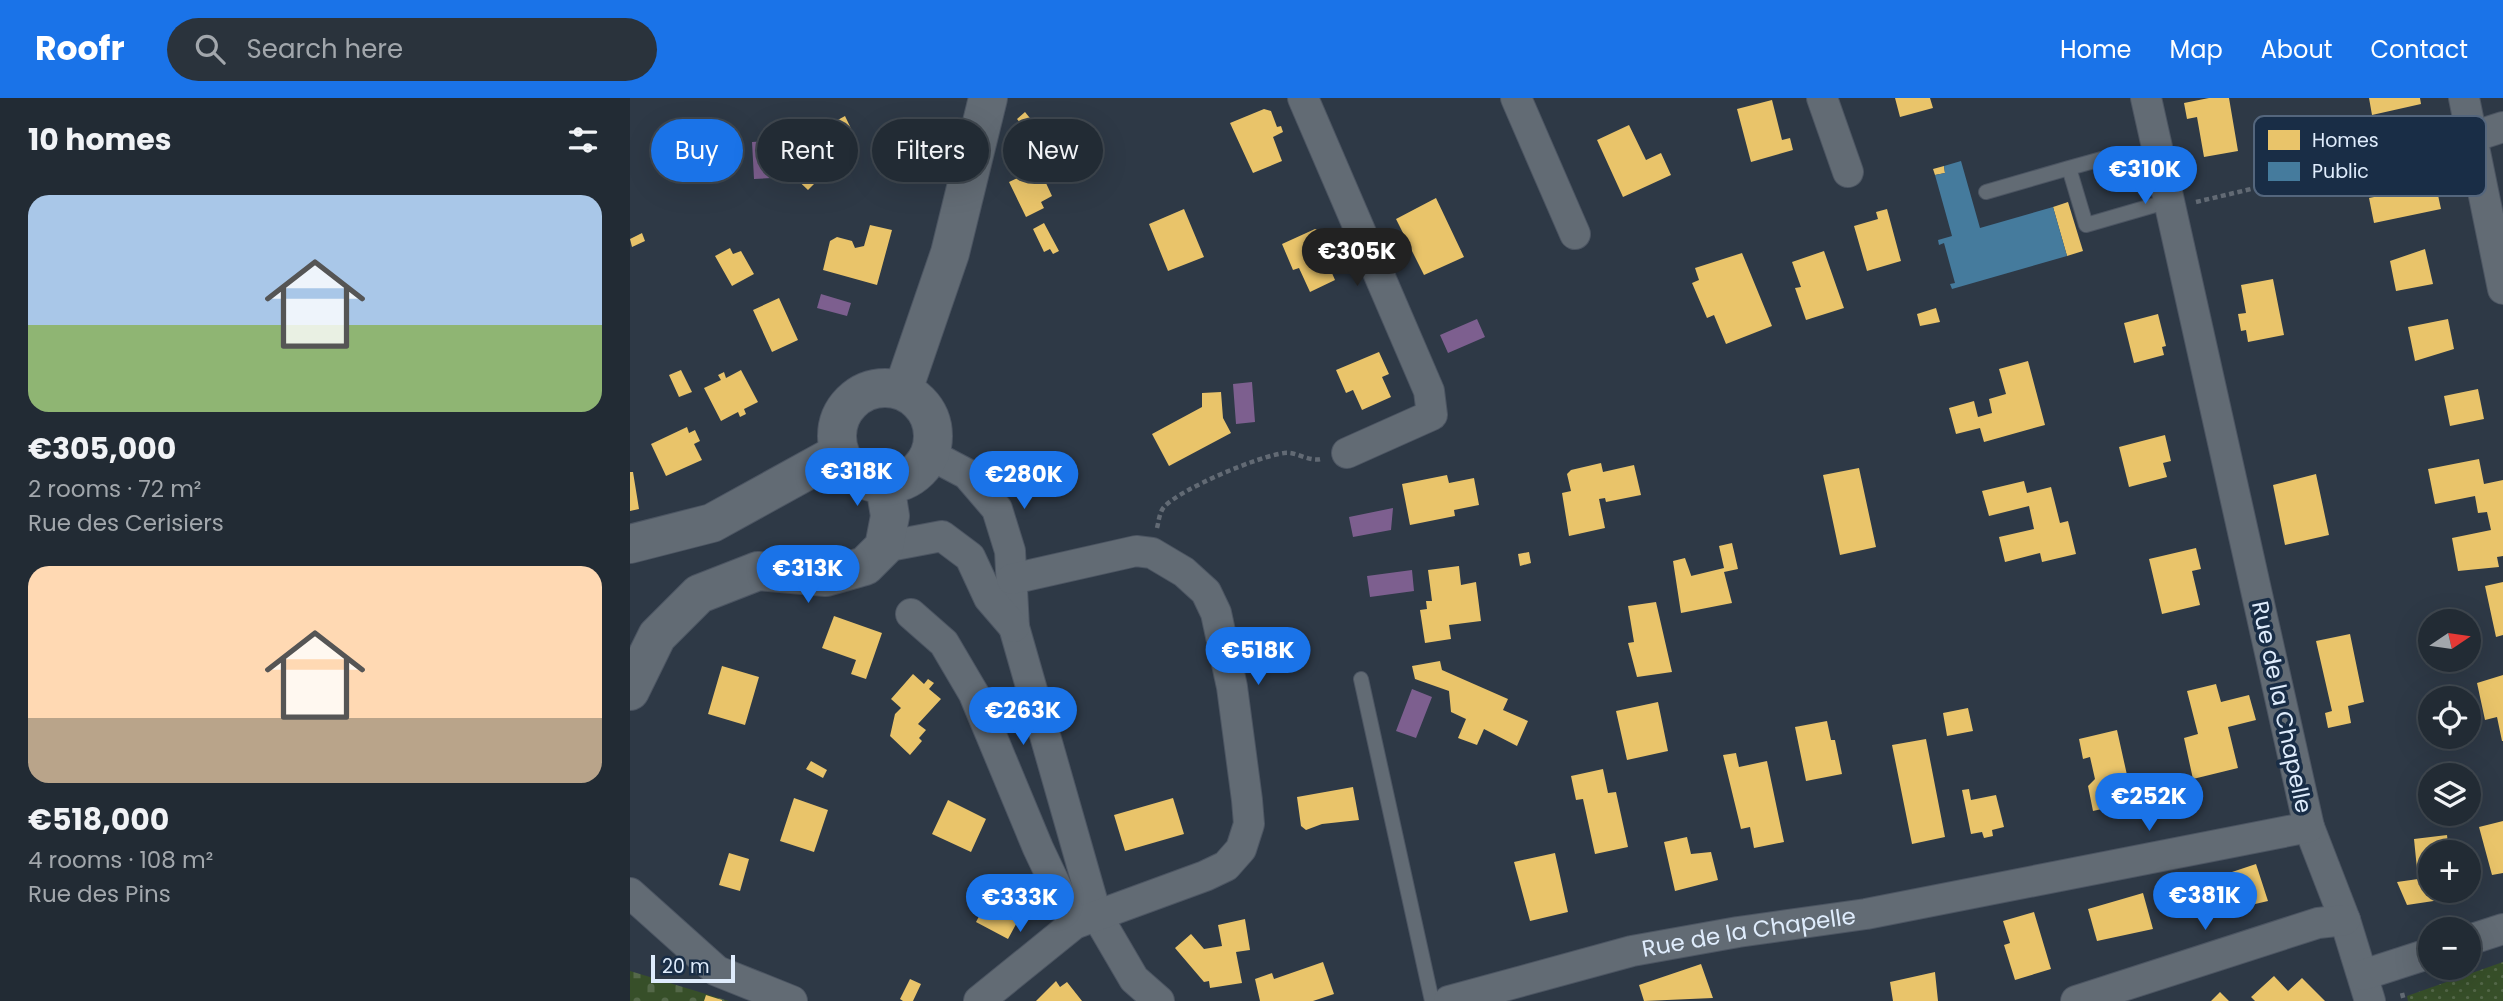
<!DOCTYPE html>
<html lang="en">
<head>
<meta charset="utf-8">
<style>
  body { margin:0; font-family:Poppins,sans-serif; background:#2a333c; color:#f1f3f6; height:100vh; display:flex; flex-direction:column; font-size:26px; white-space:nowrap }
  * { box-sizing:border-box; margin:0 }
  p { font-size:23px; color:#a2a7ac }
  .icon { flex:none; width:38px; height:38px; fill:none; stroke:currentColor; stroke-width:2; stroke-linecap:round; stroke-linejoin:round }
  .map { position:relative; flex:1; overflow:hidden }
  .side { display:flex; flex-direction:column; background:#222b34; width:630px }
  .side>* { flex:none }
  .guide { position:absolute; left:21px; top:21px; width:665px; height:63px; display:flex; gap:14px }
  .needle { width:46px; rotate:77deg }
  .controls { position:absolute; left:1788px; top:511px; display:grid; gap:14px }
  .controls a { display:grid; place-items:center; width:63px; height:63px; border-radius:50%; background:#222b34; box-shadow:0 7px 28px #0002,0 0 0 2px #3f474f; font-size:35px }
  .scale { position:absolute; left:21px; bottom:18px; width:84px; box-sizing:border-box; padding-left:7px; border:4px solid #dfecfc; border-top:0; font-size:19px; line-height:24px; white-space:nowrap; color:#dfecfc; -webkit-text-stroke:5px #192d46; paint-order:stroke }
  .price { position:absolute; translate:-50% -60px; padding:0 16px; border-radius:24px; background:#1a73e8; color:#fff; font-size:23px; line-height:46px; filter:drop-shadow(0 2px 4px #0008) }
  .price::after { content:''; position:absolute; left:50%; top:42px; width:21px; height:16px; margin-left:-10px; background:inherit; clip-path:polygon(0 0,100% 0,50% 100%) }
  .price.on { background:#222; color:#fff }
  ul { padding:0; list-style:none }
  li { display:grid; align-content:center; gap:14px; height:371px; padding:0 28px }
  li span { display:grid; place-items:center; height:217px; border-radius:21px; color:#555 }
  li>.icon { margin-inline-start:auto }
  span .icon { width:126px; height:126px; fill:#fffc; stroke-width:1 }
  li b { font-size:30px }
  h2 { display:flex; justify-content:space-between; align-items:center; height:84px; padding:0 28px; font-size:30px }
  .chip { padding:0 24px; border-radius:32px; background:#222b34; box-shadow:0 7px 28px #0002,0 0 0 2px #3f474f; font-size:24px; line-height:63px }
  .chip.on { background:#1a73e8; color:#fff }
  header { display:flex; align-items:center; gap:42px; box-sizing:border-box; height:98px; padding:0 35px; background:#1a73e8; color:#fff }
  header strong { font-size:33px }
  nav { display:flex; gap:38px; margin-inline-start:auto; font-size:24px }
  .search { width:490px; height:63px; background:#2a333c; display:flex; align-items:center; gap:18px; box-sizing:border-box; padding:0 24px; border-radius:38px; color:#a2a7ac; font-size:26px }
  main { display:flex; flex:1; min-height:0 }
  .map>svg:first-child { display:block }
</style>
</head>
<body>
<header>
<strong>Roofr</strong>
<div class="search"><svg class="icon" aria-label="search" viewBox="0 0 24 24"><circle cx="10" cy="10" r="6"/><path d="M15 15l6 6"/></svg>Search here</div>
<nav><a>Home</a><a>Map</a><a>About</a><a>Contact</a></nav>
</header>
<main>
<section class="side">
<h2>10 homes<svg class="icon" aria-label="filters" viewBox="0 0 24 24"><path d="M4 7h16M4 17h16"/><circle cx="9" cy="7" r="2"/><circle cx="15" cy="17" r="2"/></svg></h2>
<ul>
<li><span style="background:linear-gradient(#a9c7e8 60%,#8fb573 0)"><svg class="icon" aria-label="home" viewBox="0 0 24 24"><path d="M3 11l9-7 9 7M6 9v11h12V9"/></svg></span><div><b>€305,000</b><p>2 rooms · 72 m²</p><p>Rue des Cerisiers</p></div></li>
<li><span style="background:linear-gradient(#ffd9b3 70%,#b9a48a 0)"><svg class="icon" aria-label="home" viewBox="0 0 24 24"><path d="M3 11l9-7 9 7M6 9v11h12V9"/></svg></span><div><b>€518,000</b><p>4 rooms · 108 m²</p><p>Rue des Pins</p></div></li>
</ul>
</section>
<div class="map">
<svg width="1873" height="903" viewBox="0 0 1873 903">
  <defs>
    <pattern id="grass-dots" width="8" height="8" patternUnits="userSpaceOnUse" patternTransform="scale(1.75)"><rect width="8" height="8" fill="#374f29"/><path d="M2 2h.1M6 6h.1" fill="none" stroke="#546849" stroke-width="1.8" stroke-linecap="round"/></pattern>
    <pattern id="cemetery-stones" width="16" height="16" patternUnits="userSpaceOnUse" patternTransform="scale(1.75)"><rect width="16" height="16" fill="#374f29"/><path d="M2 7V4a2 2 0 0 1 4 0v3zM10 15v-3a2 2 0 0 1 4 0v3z" fill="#546849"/></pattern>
  </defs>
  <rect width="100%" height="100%" fill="#2e3946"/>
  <!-- grass -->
  <path fill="url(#grass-dots)" d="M1873,864V903H1778L1777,898Z"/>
  <!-- cemetery -->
  <path fill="url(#cemetery-stones)" d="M0,873L99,903H0Z"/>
  <!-- water -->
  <path fill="#7d5f8f" d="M140,43L142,80L124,81L122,44Z
    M191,196L221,205L217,218L187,210Z
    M847,221L855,239L818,255L810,237Z
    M622,284L625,324L606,326L603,286Z
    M763,410L761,432L723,439L719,419Z
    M782,472L784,493L740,499L737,478Z
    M782,591L802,599L786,640L766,633Z"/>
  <!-- homes -->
  <path fill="#e9c46a" d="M1265,0H1300L1303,10L1270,19Z
    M1579,0H1599L1608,53L1574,59L1567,19L1557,21L1554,5Z
    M1739,0H1790L1791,6L1742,17Z
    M1142,2L1152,42L1160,40L1163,52L1121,64L1107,11Z
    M634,11L641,13L647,29L651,28L653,34L643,39L652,63L623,75L600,25Z
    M395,14L408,30L400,37L387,21Z
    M215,18L227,43L216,48L204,24Z
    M999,27L1016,62L1031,55L1041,77L993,99L967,42Z
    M189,34L213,57L178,92L157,72V66L169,55L171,57Z
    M1314,68L1315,75L1305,77L1303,71Z
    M409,70L422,98L411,104L414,110L396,119L379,84Z
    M86,71L89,77L80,82L78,75Z
    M1803,74L1811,111L1744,125L1739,100L1780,92L1777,80Z
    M806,100L834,159L794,177L766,121Z
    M1438,104L1453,153L1437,158L1423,109Z
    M554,111L574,159L538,173L519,126Z
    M1257,111L1271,163L1237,173L1224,128L1248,121L1246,114Z
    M414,125L429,153L423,156L420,151L414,154L403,131Z
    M240,127L262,132L247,187L193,172L200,143L207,139L222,143L225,150L234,148Z
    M685,131L692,134L699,150L695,159L705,182L680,194L669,170L663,172L652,146Z
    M12,135L15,143L2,149L0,141Z
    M100,150L103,156L111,153L124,176L102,188L85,158Z
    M1795,151L1803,186L1766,193L1760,163Z
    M1194,153L1214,210L1176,222L1165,190L1171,189L1162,164Z
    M1112,155L1142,228L1096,246L1084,217L1077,220L1062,185L1069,182L1065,170Z
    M1643,181L1654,237L1618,244L1616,232L1611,233L1608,216L1616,215L1611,187Z
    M149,200L168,242L142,254L123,212Z
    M1306,210L1310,224L1290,228L1287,216Z
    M1528,216L1536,248L1532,249L1534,257L1504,265L1494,225Z
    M1818,221L1824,251L1785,263L1778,229Z
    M749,254L759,276L752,279L761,299L732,312L723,292L716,295L706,272Z
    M1398,263L1415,327L1354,344L1350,330L1326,336L1319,310L1344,303L1348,319L1362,315L1359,301L1376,296L1369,271Z
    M51,272L62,294L49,299L39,277Z
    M111,272L128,304L114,311L116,316L110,319L108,314L91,323L74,290L91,282L88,277L94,274L96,280Z
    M1848,291L1854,321L1820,328L1814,298Z
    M591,294L593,320L601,335L539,368L522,336L572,309V295Z
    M57,329L59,335L65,332L70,343L64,346L72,362L36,378L21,346Z
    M1535,337L1541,363L1533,365L1537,379L1499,389L1489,349Z
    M1849,361L1854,386L1873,382V458L1867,459L1869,469L1828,473L1822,440L1861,432L1857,414L1848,415L1845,398L1805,406L1798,371Z
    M971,365L973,374L1004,367L1011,397L976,404L975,400L969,401L975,430L939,438L932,395L941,393L937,376L941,372Z
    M1229,370L1246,449L1210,457L1193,377Z
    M0,374H3L9,411L0,413Z
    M1686,376L1699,437L1655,447L1643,387Z
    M817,377L819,385L844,380L849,407L824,412L825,418L780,427L772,386Z
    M1394,383L1397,395L1421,389L1430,425L1438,423L1446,456L1412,464L1410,455L1375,464L1369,439L1404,431L1399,408L1359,418L1352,393Z
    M1102,445L1108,471L1094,474L1102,505L1051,515L1043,463L1055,460L1062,480L1061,478L1094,470L1089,448Z
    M1566,450L1571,471L1562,473L1570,507L1532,516L1519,461Z
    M899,454L901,465L890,468L888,456Z
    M829,468L831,487L846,484L851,523L819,527L821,541L795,545L790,512L797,511L796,503H802L798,472Z
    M1873,484V537L1866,539L1855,488Z
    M1026,504L1042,574L1007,579L998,545L1004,544L998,508Z
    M204,518L252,535L236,581L221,576L226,562L192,550Z
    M1720,536L1734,604L1718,608L1721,625L1698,630L1695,615L1702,613L1686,543Z
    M810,563L812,572L878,601L873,612L898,623L887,648L854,631L847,647L828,640L836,621L821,614L819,593L785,581L782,568Z
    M92,568L129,579L115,627L78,616Z
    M283,576L294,586L298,581L304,585L299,591L311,601L288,626L296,632L289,640L292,643L280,657L260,638L265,616L271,610L261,601Z
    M1873,577V643H1872L1867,619L1855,622L1847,585Z
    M1586,586L1591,604L1619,597L1626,622L1598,629L1608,670L1563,681L1554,640L1568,636L1557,593Z
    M1028,604L1038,653L997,662L986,613Z
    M1338,610L1343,633L1317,638L1313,615Z
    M1197,623L1201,642H1205L1212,676L1176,683L1165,629Z
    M1487,632L1503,704L1463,713L1458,688L1465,681L1460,659L1453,661L1449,641Z
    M1296,641L1315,739L1282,746L1262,647Z
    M1106,655L1109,669L1137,663L1154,744L1124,750L1120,729L1111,731L1093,657Z
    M181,663L197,672L193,680L176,671Z
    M973,671L978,695L986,694L998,749L965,756L953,701L946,702L941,678Z
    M723,689L729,722L692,726L676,732L671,728L667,699Z
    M1339,691L1341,702L1366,697L1374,729L1362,732L1363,738L1354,740L1352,734L1341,736L1332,692Z
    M164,700L198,712L184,754L150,743Z
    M543,700L554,736L495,753L484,717Z
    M318,702L356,721L341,754L302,736Z
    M1873,723V775L1862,777L1849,729Z
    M1817,737L1819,754H1801V793H1830V799L1777,807L1767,784L1788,781L1784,741Z
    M1057,739L1061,756L1081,754L1088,782L1045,793L1034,744Z
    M99,755L119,761L110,793L89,787Z
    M925,755L938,814L900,823L884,764Z
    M1626,766L1638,803L1582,816L1572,784Z
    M370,782L375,785L377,792L398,804L378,841L346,824L362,794L361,789Z
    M1513,795L1523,831L1467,843L1458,811Z
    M1404,814L1421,871L1385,882L1374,847L1380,845L1373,823Z
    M615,821L620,852L606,854L612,885L580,890L579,883L574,884L545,850L561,836L574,851L592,848L588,827Z
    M693,864L704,896L683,903H630L625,881L642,875L644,881Z
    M1071,866L1083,900L1014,903L1009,887Z
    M1305,874L1308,903H1263L1260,884Z
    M1644,878L1658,893L1672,880L1695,903H1625L1621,899Z
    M280,881L291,886L283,903H273L270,901Z
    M426,883L430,889L437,884L452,903H406Z
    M1590,894L1599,903H1581Z
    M76,897L92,902V903H74Z"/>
  <!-- public -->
  <path fill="#457b9d" d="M1331,63L1350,130L1423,109L1437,158L1322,191L1320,186L1325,185L1314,145L1309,147L1308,142L1322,138L1305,77L1315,75L1314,68Z"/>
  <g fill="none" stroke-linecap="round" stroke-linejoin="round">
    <defs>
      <path id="lane" d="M1439,70L1486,57
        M1356,94L1439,70L1456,127L1539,103
        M731,581L802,903"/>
      <g id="street">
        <path d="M673,0L799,293L802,317L717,355"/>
        <path d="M886,0L945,136"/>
        <path d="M1192,0L1218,74"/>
        <path d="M1834,0L1873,191"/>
        <path d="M1842,39L1873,29"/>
        <path d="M301,357L337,376L367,411L380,453L384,529L466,816L504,881L529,903"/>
        <path d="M254,449L312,438L340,459L359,500L384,529"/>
        <path d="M281,516L314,545L344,596L408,750L444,826"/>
        <path d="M1679,729L1715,822L1740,903"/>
        <path d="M0,795L87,873L162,903"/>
        <path d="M1839,842L1873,831"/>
        <path d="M1733,877L1801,855"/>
        <path d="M349,903L444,826L575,778L596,768L611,751L619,726L617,702L602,589L586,515L576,494L554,474L522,455L506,453L382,481"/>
        <path id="s1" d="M819,903L1002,853L1108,834L1236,816L1679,729L1516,0"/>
        <path d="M1446,903L1688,825L1715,822"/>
      </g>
      <path id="secondary" d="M207 338a48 48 0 1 1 96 0a48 48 0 1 1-96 0Z
        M273,292L320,155L358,0
        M0,446L82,425L209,355
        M0,593L27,538L69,496L128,473L196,479L235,468L254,449L260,418L255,387"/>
    </defs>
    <!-- lane casing -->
    <use href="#lane" stroke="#4c5562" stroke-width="16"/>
    <!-- street casing -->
    <use href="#street" stroke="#4c5562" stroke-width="32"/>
    <!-- secondary casing -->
    <use href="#secondary" stroke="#4c5562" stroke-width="40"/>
    <!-- path -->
    <path stroke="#626a74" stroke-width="4.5" stroke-dasharray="5 3.5" stroke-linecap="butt" d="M1566,104L1816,45
      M527,430C529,423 529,415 534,409C550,391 629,358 654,355C666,353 678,364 691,361
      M1772,895L1774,903"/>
    <!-- lane -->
    <use href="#lane" stroke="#626b74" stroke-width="14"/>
    <!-- street -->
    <use href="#street" stroke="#626b74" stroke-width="30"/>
    <!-- secondary -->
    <use href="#secondary" stroke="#626b74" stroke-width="38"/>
  </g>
  <g text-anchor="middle" stroke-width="7" stroke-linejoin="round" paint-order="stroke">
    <!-- street labels -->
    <g font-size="23" fill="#dfecfc" stroke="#192d46">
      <text transform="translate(1652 609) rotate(78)" y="8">Rue de la Chapelle</text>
      <text dy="8" stroke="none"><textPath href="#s1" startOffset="308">Rue de la Chapelle</textPath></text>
    </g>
  </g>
  <!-- legend -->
  <rect x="1624" y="18" width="232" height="80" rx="10" fill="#192d46" stroke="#54667d" stroke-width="2"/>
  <rect x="1638" y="32" width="32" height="20" fill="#e9c46a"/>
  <rect x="1638" y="64" width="32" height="19" fill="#457b9d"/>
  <g font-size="19" fill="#dfecfc">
    <text x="1682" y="49">Homes</text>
    <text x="1682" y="80">Public</text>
  </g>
</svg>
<div class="controls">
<a><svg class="needle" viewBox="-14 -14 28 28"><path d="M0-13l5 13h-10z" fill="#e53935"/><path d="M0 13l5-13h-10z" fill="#a2a7ac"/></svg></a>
<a><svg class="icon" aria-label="locate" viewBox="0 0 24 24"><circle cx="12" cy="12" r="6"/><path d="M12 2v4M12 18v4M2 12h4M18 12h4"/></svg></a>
<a><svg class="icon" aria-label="layers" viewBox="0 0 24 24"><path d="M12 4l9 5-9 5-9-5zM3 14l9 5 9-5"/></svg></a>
<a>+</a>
<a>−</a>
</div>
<div class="scale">20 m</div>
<b class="price" style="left:1515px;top:108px">€310K</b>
<b class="price on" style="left:727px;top:190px">€305K</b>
<b class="price" style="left:227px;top:410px">€318K</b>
<b class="price" style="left:394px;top:413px">€280K</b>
<b class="price" style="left:178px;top:507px">€313K</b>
<b class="price" style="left:628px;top:589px">€518K</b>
<b class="price" style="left:393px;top:649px">€263K</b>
<b class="price" style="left:1519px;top:735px">€252K</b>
<b class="price" style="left:1575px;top:834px">€381K</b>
<b class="price" style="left:390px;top:836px">€333K</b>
<div class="guide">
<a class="chip on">Buy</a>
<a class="chip">Rent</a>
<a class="chip">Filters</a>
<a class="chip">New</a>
</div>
</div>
</main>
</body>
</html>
